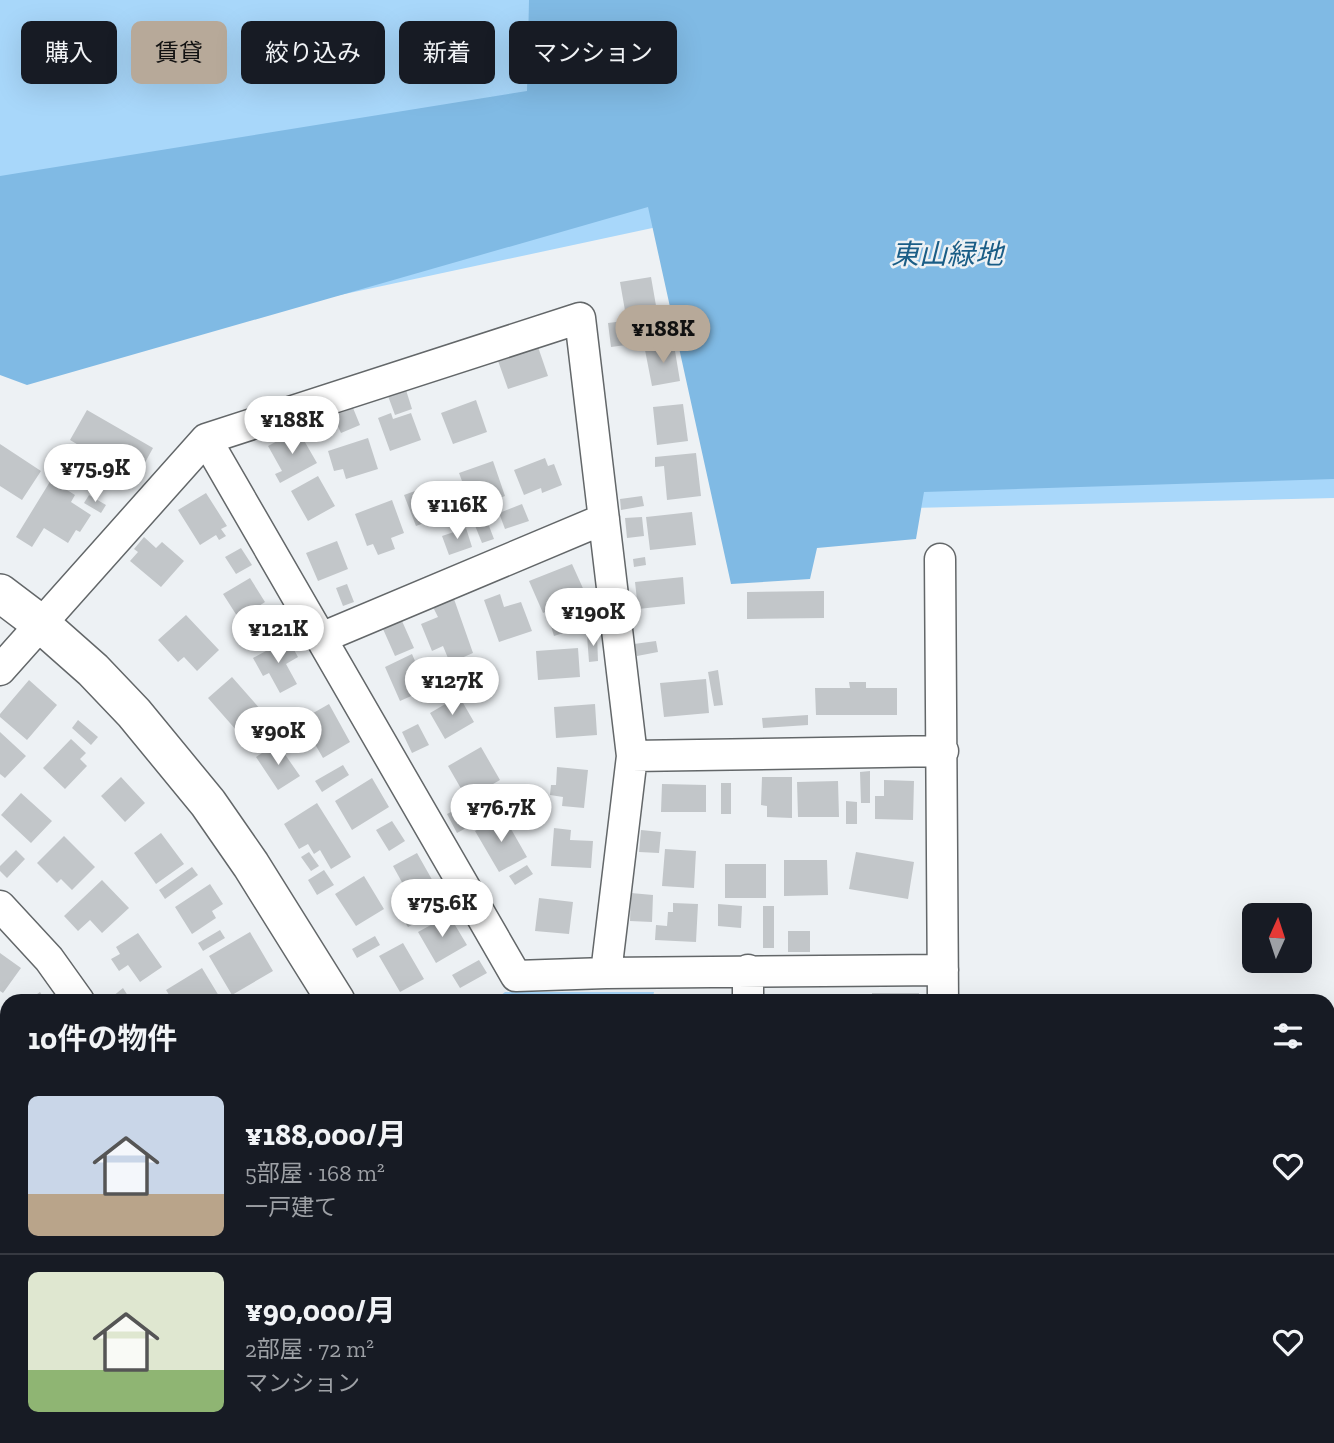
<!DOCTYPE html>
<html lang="ja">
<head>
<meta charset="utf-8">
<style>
  body { margin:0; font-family:"Zilla Slab","Noto Sans JP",serif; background:#242831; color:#f1f3f6; height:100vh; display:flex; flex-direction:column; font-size:26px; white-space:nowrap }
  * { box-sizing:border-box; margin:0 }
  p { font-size:23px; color:#9ea1a6 }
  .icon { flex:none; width:38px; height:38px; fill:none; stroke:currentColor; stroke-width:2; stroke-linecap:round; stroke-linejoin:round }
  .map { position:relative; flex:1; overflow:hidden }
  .side { position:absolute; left:0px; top:994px; width:1335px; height:450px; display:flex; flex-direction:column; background:#171b24; border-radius:21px 21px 0 0; box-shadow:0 7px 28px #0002 }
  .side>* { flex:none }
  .hud { position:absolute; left:21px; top:21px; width:700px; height:63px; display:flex; gap:14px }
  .needle { width:46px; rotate:3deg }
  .fabs { position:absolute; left:1242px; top:903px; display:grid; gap:14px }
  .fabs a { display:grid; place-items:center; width:70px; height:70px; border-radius:10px; background:#171b24; box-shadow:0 7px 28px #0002; font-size:35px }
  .price { position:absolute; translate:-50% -60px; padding:0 16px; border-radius:24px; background:#fff; color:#222; font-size:23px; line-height:46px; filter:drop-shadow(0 2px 4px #0008) }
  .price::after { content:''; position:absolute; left:50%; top:42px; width:21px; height:16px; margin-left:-10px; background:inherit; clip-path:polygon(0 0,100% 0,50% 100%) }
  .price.current { background:#b7a999; color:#111 }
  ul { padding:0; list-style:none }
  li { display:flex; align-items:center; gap:21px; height:175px; padding:0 28px }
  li+li { border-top:2px solid #363941 }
  li span { display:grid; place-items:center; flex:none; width:196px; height:140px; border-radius:10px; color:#555 }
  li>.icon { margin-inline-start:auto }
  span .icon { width:84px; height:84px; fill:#fffc; stroke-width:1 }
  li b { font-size:30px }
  h2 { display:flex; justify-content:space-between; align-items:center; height:84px; padding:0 28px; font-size:30px }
  .tag { padding:0 24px; border-radius:10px; background:#171b24; box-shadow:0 7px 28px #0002; font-size:24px; line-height:63px }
  .tag.current { background:#b7a999; color:#111 }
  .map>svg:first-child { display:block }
</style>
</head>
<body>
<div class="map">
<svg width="1334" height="1443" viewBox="0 0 1334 1443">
  <rect width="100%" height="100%" fill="#edf1f4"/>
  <!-- green -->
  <path fill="#a8d7fa" d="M0,0H1334V498L827,510L671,224L24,363L0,360Z
    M505,992H654L652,1001H494Z"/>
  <!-- forest -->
  <path fill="#80bae4" d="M529,0H1334V479L924,492L916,539L817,548L810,579L731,584L648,207L27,385L0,375V176L527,91Z"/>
  <!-- building -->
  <path fill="#c2c6c9" d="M651,277L658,317L627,322L620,282Z
    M624,321L626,345L611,347L608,323Z
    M537,344L548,376L508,389L497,358Z
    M674,345L680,381L652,386L645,350Z
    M406,390L412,409L395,415L388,396Z
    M476,400L487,432L453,444L441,413Z
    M683,404L688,441L657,445L653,407Z
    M353,408L360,425L341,433L333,416Z
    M87,410L153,448L136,479L70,440Z
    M391,413L393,419L411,413L421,440L390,451L378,418Z
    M298,430L317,463L280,483L275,474L282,471L268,446Z
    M368,438L378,469L346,479L343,469L334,471L328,451Z
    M0,444L41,471L22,500L0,486Z
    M696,453L701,496L667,500L664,466L655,467V457Z
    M545,458L548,466L554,464L562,485L542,493L541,488L524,495L514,470Z
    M493,461L505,496L472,508L459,473Z
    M318,476L335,506L308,521L291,491Z
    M51,480L75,495L71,502L91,515L80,532L76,530L68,543L44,528L32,547L16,537Z
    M437,483L449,514L416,526L404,495Z
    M206,493L227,526L221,529L226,536L219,540L216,535L200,545L178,510Z
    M89,495L106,505L101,513L84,503Z
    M642,496L644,506L621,510L620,499Z
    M392,500L404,533L391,538L395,549L378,555L373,544L367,546L355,514Z
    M522,504L529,521L505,529L499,513Z
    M692,512L696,545L650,550L646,517Z
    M642,517L644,536L627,538L625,518Z
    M486,518L494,539L482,543L474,523Z
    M466,528L472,547L449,555L442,536Z
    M144,537L156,548L162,542L184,561L161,587L130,561L138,552L134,549Z
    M337,541L348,569L318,581L306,553Z
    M241,548L252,565L236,574L225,557Z
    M645,557L646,565L634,567L633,559Z
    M572,564L586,595L543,613L529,581Z
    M683,577L685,604L638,609L635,582Z
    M250,578L265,602L239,619L223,594Z
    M347,584L354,602L343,606L336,588Z
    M824,591V618L747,619V592Z
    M500,594L504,607L521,602L532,631L499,642L484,600Z
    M454,599L473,653L450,663L443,646L432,651L421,624L438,617L433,607Z
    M578,614L582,627L554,636L550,623Z
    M186,615L219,650L197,671L184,657L178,662L158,640Z
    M402,621L414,648L395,656L383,629Z
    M587,635H597L598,661L589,662Z
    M288,639L298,657L286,664L297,684L280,693L269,673L263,676L253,658Z
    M656,641L658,652L637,656L634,644Z
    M578,648L580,677L538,680L536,651Z
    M412,654L427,689L400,701L385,667Z
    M718,670L723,705L714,706L708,672Z
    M232,677L261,710L237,731L208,698Z
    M706,679L709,713L664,717L660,683Z
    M29,680L57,705L27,740L0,717V714Z
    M849,682H866V688H897V715H816L815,688H850Z
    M459,696L474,722L445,739L430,713Z
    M329,704L350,742L323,758L301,720Z
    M595,704L597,735L556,738L554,707Z
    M808,715V725L763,728L762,718Z
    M78,720L98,737L91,745L72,728Z
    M418,724L429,745L412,753L402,732Z
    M0,732L26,756L5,778L0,774Z
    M71,739L86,753L80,759L87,766L65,789L43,768Z
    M277,743L300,776L278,790L256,757Z
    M481,747L500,780L467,799L448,766Z
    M343,765L349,775L322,792L315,781Z
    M557,767L588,770L584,808L562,806L563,797L550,795L551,785H556Z
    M870,771V803H861L860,772Z
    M121,777L145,803L125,822L101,796Z
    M762,777H792V818L767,817V806L761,805Z
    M372,778L389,807L352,830L335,801Z
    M884,780L914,781L913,820L875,819V796H884Z
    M838,781L839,817H798L797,782Z
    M721,783H731V814H721Z
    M662,784L706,785V812H661Z
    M21,793L52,821L31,843L1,815Z
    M846,801L857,802V824H846Z
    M317,803L351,857L331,869L320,850L314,854L308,844L299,849L284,824Z
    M467,804L477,822L457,833L447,814Z
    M503,815L527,857L499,872L475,831Z
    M392,821L405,841L389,851L376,830Z
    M554,828L571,830L570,840L593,841L591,868L551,866Z
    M641,830L661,832L659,853L639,852Z
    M161,833L184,864L156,884L134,853Z
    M64,836L95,867L72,890L61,879L57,883L37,863Z
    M665,849L696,851L694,888L662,886Z
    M16,850L25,859L7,878L0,871V866Z
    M309,852L319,866L311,871L301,857Z
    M856,852L914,862L908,899L849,889Z
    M417,853L439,892L415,906L393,866Z
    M784,860H827L828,895L784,896Z
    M725,864H766V898H725Z
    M527,865L533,874L515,885L509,876Z
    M192,867L198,875L165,899L159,890Z
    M324,870L334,885L317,895L308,880Z
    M364,876L384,909L356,926L335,894Z
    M102,880L129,908L102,933L90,920L78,931L64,916Z
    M210,884L223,904L212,911L216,918L192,934L175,907Z
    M631,893L653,895L652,922L630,921Z
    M539,898L573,902L569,934L535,931Z
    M673,903L698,904L696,942L655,940L656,925L667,926L668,912H673Z
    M718,904L742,906L741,928L718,926Z
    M763,906H774V948H763Z
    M426,907L431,915L408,927L403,919Z
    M449,915L467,945L436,963L418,932Z
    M220,930L225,938L203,951L198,943Z
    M788,931H810V952H788Z
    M250,932L273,971L232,995L209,956Z
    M138,933L162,967L140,982L128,965L119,971L111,959L120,954L116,947Z
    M375,936L380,945L357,958L352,949Z
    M403,943L424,979L400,992L379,956Z
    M0,953L21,968L3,993L0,991Z
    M479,960L487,973L460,988L452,975Z
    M202,968L222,1001H173L166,990Z
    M123,988L130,999L127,1001H107Z
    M40,992L45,1000L27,1001Z
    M872,993H919V1001H872Z
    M669,994H699V1001H669Z
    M790,995H810V1001H790Z
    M0,1234H7V1294H0Z
    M1329,1373H1334V1404H1329Z
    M11,1437H55V1443H11Z
    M129,1437H176V1443H129Z
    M417,1437H460V1443H417Z
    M496,1437H535V1441H496Z
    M617,1437H646V1440L617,1439Z
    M966,1437H1001V1439L967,1440Z
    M1050,1437H1093L1092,1443H1050Z
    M1204,1439V1443H1162V1441Z
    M1274,1440H1313V1443H1274Z"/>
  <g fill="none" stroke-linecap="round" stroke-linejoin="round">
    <defs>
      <path id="minor" d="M940,559L943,1001
        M321,638L604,519
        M0,670L206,439L580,318L632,756L606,973L516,976L206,439
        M632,756L943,751
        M0,906L49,959L79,1001
        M748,970V1001
        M606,973L943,970
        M385,1443V1437
        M566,1443V1437
        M751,1443V1437
        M941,1443V1437
        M1125,1443L1126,1437"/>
      <path id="tertiary" d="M0,593L41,624L93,670L134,713L208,803L251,865L336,1001
        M1328,1324H1334
        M0,1359L7,1360"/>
    </defs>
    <!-- minor casing -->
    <use href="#minor" stroke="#636769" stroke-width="33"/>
    <!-- tertiary casing -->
    <use href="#tertiary" stroke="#636769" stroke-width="40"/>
    <!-- minor -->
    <use href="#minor" stroke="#fff" stroke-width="30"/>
    <!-- tertiary -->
    <use href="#tertiary" stroke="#fff" stroke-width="37"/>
  </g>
  <g text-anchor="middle" stroke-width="5" stroke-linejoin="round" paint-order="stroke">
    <!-- park labels -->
    <g font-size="28" font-style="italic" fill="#1a5d86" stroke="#edf1f4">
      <text x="947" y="264">東山緑地</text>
    </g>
  </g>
</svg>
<div class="fabs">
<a><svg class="needle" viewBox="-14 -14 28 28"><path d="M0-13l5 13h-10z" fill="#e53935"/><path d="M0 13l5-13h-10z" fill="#9ea1a6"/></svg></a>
</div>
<b class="price current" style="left:663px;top:365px">¥188K</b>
<b class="price" style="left:292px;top:456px">¥188K</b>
<b class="price" style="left:95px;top:504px">¥75.9K</b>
<b class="price" style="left:457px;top:541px">¥116K</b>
<b class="price" style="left:593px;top:648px">¥190K</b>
<b class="price" style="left:278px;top:665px">¥121K</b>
<b class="price" style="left:452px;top:717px">¥127K</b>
<b class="price" style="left:278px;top:767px">¥90K</b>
<b class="price" style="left:501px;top:844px">¥76.7K</b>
<b class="price" style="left:442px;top:939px">¥75.6K</b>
<div class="hud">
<a class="tag">購入</a>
<a class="tag current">賃貸</a>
<a class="tag">絞り込み</a>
<a class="tag">新着</a>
<a class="tag">マンション</a>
</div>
<section class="side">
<h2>10件の物件<svg class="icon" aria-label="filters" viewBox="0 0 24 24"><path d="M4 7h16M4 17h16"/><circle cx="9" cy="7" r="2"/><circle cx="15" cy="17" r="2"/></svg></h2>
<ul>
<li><span style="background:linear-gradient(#c9d6e8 70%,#b9a48a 0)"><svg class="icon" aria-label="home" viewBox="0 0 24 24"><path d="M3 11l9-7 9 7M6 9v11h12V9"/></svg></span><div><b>¥188,000/月</b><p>5部屋 · 168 m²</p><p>一戸建て</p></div><svg class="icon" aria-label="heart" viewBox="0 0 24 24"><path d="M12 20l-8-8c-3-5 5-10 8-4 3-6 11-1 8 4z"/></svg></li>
<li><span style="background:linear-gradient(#dfe7d0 70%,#8fb573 0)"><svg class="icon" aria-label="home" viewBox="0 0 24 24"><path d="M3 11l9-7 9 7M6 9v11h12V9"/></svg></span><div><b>¥90,000/月</b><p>2部屋 · 72 m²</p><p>マンション</p></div><svg class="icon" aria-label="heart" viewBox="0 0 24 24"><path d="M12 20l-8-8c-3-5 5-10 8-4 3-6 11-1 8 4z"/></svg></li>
</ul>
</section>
</div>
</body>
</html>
